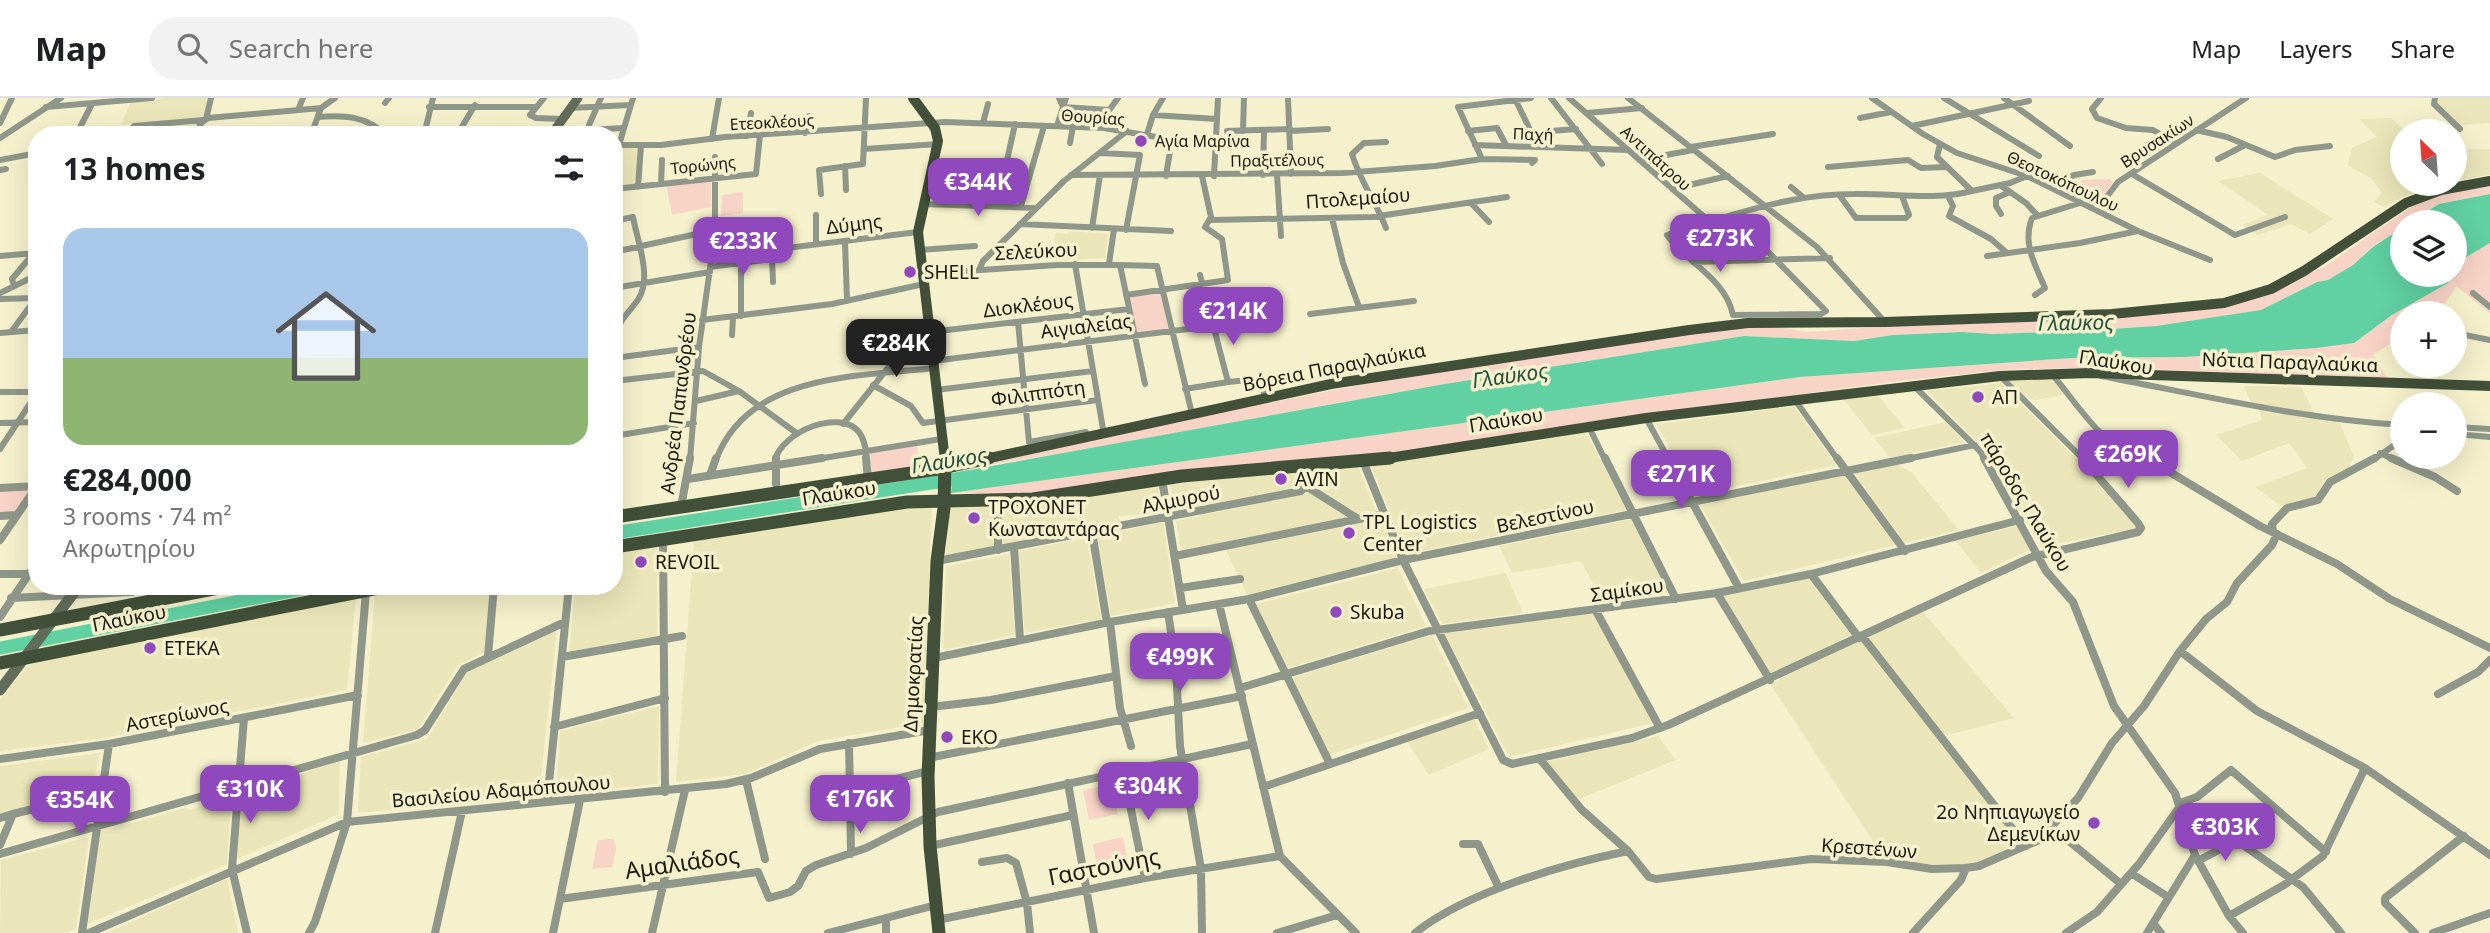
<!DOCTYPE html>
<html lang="en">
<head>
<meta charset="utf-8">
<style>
  body { margin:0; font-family:"Noto Sans",sans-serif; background:#f2f2f2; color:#202124; height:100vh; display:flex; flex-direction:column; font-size:26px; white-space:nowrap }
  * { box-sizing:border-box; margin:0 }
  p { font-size:23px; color:#757577 }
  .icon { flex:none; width:38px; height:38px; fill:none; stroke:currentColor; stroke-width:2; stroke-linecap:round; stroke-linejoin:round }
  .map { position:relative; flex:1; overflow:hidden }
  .sheet { position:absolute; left:28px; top:28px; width:595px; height:469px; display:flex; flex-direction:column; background:#fff; border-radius:28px; box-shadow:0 7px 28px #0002 }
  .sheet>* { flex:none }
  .needle { width:46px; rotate:335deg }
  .controls { position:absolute; left:2390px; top:21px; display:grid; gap:14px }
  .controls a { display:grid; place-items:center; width:77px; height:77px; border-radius:50%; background:#fff; box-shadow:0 7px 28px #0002; font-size:35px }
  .price { position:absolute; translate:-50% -60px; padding:0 16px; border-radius:14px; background:#9049bd; color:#fff; font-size:23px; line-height:46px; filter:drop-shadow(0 2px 4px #0008) }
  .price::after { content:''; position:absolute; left:50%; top:42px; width:21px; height:16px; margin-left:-10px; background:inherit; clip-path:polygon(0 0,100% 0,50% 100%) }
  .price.selected { background:#222; color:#fff }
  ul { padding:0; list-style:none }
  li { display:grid; align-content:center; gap:14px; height:371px; padding:0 35px }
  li+li { border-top:2px solid #e0e0e0 }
  li span { display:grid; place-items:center; height:217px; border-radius:21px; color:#555 }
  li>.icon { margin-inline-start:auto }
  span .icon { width:126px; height:126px; fill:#fffc; stroke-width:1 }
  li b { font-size:30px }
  h2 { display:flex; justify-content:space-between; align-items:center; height:84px; padding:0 35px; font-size:30px }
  header { display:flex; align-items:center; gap:42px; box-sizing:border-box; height:98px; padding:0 35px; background:#fff; border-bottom:2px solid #e0e0e0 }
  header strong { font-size:33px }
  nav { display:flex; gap:38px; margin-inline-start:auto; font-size:24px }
  .search { width:490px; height:63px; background:#f2f2f2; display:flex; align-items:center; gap:18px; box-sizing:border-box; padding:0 24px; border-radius:28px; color:#757577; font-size:26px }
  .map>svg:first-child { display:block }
</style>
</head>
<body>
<header>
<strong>Map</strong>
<div class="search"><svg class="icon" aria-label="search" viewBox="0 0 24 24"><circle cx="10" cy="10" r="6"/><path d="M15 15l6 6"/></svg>Search here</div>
<nav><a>Map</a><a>Layers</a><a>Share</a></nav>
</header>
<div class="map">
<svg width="2490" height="835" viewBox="0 0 2490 835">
  <rect width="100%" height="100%" fill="#f5f1cc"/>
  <!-- built -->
  <path fill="#eae6b9" d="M165,0H208L205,18L121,27L130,5Z
    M2438,0H2490V25L2459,27L2436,6Z
    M2391,20L2405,33L2403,86H2443L2402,99L2385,109L2374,104L2382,95L2371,80L2348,68L2352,50L2377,39L2359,21Z
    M197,26L193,37H129L134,30Z
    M614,49H640L636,87L614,88Z
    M2455,51H2490V77L2455,83Z
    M2260,75L2333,121L2310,136L2291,126L2258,137L2242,127L2268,117L2218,83Z
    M1069,133L1108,136L1105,160L1055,163V135L1068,136Z
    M2049,276L2067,296L2036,302L2026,300L2004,278Z
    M2001,285L2080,365L2137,430L2041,449L1981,348L1927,293Z
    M2244,288L2301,289L2314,315L2251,305Z
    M1876,295L1905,330L1872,337L1843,301Z
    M1794,308L1836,367L1696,397L1656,326Z
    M2259,310L2338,322L2354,358L2349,371L2323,383L2317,399L2281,408L2255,389L2307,370L2289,345L2242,363L2216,337L2262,322Z
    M1946,324L1964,344L1890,360L1874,340Z
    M1585,333L1627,412L1406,456L1371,367L1539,343Z
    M1897,366L1911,374L1959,432L1905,445L1854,374Z
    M1358,368L1376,413L1360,417L1313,386L1307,377L1310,373Z
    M1293,372L1301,387L1299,391L1175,415L1169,381Z
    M1843,376L1895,447L1744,483L1700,407Z
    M1157,386L1162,415L1119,418L1120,423L946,458L950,406Z
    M1312,394L1342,414L1346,420L1181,453L1176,423Z
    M932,408L923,625L818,643L745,676L676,684L694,443L906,410Z
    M1384,416L1403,462L1249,501L1224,448Z
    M1632,421L1668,494L1602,503L1581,463L1512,475L1499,448Z
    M1163,424L1175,505L1111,518L1097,438Z
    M2017,428L2031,451L1981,475L1956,443Z
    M1087,440L1101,521L1025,535L1018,453Z
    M657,448V538L569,554L575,488H614V454Z
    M1009,456L1015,537L943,552L946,468Z
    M1398,470L1426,528L1288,570L1256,506Z
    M1506,475L1523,515L1442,526L1424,491Z
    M1807,478L1851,537L1769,576L1721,497Z
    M416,488H490L486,554L458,567L418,631L363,645L375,496Z
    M356,500L347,592L105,640L0,653V602L30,565Z
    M1922,513L2014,620L1944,638L1866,539Z
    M1593,514L1653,625L1509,659L1444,534Z
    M557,532L539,698L358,715L361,659L427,641L468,573Z
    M1432,537L1469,610L1329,657L1291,580Z
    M1862,540L2022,747L1977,767L1943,769L1885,761L1770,586Z
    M659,608L658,686L556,696L560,633Z
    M1474,620L1489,651L1429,677L1407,643Z
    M1658,638L1676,662L1579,701L1561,686L1545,664Z
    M100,655L92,692L0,716V668Z
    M340,663L339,716L237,761L242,695Z
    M231,697L227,766L88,826L100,734L185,710L191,712Z
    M89,739L76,831L65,835H0L1,762Z
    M227,781L238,835H106Z"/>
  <!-- green -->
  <path fill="#f8d4c6" d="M711,81V109L672,117L666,86Z
    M2110,81L2113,84L2100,103L2087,104L2067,94L2083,82Z
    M2490,88V96L2439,106L2410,124H2403V129L2373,148L2353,167L2328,182L2317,184L2262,212L2156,228L2081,233L1993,236L1962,234L1893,237L1854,243L1744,238L1439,287L1082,352L975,369L1226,313L1413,277L1718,231L1772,228L1807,234L2237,203L2324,169L2412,108L2435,98Z
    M743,94V115L721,118L722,97Z
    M2490,145V215L2456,188L2439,215H2403V237L2373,257L2388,281L2123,270L2015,271L1906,282L1596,324L1363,359L1056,395H951L1800,279L2073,260L2184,259L2354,245L2392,217L2448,185L2452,177H2455V170L2468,158Z
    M1162,193L1171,233L1135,238L1126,197Z
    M917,348L919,367L871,374L870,355Z
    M36,388L16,417L0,418V390Z
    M1112,686L1118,716L1089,722L1083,692Z
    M1123,739L1129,771L1099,778L1093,746Z
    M614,741L616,751L612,769L592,771L598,742Z"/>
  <!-- water -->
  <path fill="#61d0a3" d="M2490,96V145L2468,158L2455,170V124H2410L2439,106Z
    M2403,129V177H2452L2448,185L2392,217L2354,245L2316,250L2184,259L2073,260L1800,279L951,395L953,375L1439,287L1744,238L1854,243L1893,237L1962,234L1993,236L2081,233L2156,228L2261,212L2317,184L2328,182L2353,167L2373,149Z"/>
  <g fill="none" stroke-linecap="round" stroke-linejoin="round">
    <!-- river -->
    <path stroke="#61d0a3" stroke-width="13" d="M614,435L969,379
      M0,550L317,488"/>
    <!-- street-far1 -->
    <path stroke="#8f978a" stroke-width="6" d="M544,0L530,17L536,20L562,21
      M1059,0L1063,9L1109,12
      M1288,0L1291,76
      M1551,0L1602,66
      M1569,0L1709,123
      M1628,0L1817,149L1885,224
      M1872,0L1923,36L1957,55L2027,78L2138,133L2210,162
      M1944,0L2039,58
      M2004,0L2070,48
      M2101,0L2092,11L2097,20L2126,30L2153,32L2176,45
      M2435,0L2434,6L2460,31
      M1515,1L1538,48
      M385,5L389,0
      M46,9L152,0
      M429,9H534
      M570,10L630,7
      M298,12L303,0
      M1587,15L1642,10
      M1153,17L1217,21
      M318,19C344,17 367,18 386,37
      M1860,20L1891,14
      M206,21L211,0
      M0,25L12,0
      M983,25L988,6
      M589,27L601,0
      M1057,28L1066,0
      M1912,28L2029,3
      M1097,29L1118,0
      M588,32L623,30
      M2196,32L2227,39L2275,59L2295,52L2330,48
      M1227,33L1290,31
      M1243,33L1244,0
      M1290,33L1328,31
      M1468,33L1497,30L1506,47
      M1551,33L1576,31
      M805,35L809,18
      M1147,36L1153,17L1163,0
      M76,37L92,6
      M125,37L134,28L203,22
      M196,37L201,25L208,20L321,10
      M311,37L321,10L335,0
      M424,37L433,0
      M457,37L475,7
      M747,38L751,15
      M0,40L61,0
      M712,41L719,0
      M1386,44L1364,45L1352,56C1360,83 1376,104 1386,130
      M1070,45L1073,28
      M1940,46L1937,59L1972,93L2010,85L2027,78
      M614,47H661L725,39L945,24L1104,30L1168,41L1171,47L1166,78
      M619,47L633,0
      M1475,47L1628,52
      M1691,49L1773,36
      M864,51L938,46
      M1100,55L1140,57L1126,132
      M1482,61L1458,9L1531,0
      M2218,61L2245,47
      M0,62L37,55
      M1639,62L1693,52
      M845,68L846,92
      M1828,69L1908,62L1921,70L1946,69
      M0,72L6,71
      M2132,76L2235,137L2285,119
      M1071,77L1343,75L1435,68L1482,61L1535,62L1532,65
      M1263,77L1264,32
      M1277,77L1281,138
      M1214,78L1218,0
      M661,86L662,62
      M2000,87L2026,105L2037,117
      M638,89L641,47
      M1791,89L1803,99
      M2052,89L2074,77L2093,74
      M614,91L756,76L760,37
      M1672,91L1728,78
      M821,96L819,72L863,66L866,0
      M1840,98L1856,120H1906L1909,117L1902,98
      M1949,100L1953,108L1949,118L1991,141L2007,155
      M1471,105L1489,124
      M923,106L1036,110
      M997,108L1015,26
      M1021,108L1044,28
      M2001,116L1996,108V100L2010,94
      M816,117V146
      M1732,117L1826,213L1821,216L1733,217C1725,180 1688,166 1667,137Z
      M1732,117C1773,105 1811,96 1854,96C1893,95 1933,103 1972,93
      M1332,120L1343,165L1359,209
      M1211,122L1372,119L1507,99
      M614,123L633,119C637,142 652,178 639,200C631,213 619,221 616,237
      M1020,126L1171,133
      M1092,130L1100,77
      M715,135L745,132
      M845,143L847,203
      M919,152L975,148
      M614,154L715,132
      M0,158L36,155
      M1987,158L2080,145L2138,133
      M712,159L918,134
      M772,160L773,184
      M1693,164L1830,160
      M741,165V218
      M1075,166L1104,337
      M1109,166L1114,131
      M1120,167L1157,168L1192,316
      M710,169L772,161
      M979,172L983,163L1064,83L1127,33
      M922,176L1057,167H1120L1145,286
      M1200,177L1228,284L1258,281L1266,299
      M14,188L12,181L37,151
      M614,190L710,174
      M0,195L37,177
      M2473,195L2490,209
      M1126,197L1228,182L1222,141L1205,129L1211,119L1202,78
      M2035,197L2045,190C2035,166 2022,146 2032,120L2080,105H2102L2118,84L2246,0
      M0,201L36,200
      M1310,216L1414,203
      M702,222L832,206L924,186
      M1018,224L1029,344L1086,334
      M11,234L36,200
      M930,234L1129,211
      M0,235L37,232
      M2455,235L2490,242
      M732,237L733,219
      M614,260L699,249
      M933,263L1244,224
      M2052,276C2077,306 2102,347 2139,362
      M2000,278L2084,362
      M2101,278C2201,297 2301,321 2403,327
      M614,283L703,273L739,293L795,334
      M873,287L911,308L923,325L1098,302
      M1914,288L1980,353L1985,362
      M1185,291L1228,284
      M936,292L1093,273
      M0,294H37
      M1795,302L1838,362
      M696,303L739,293
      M1646,320L1669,362
      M0,325L37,324
      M843,326L928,220
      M1589,329L1605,362
      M2455,329L2490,331
      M2455,336L2490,339
      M614,338L694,325
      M0,351L37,295
      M2380,355L2395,362
      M690,362L699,249L715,135V59
      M716,362C748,275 857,279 934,270
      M775,362C782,334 839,310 859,334C865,342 866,353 867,362
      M811,362L941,341
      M1902,362L1975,347
      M2373,362L2403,341"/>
    <!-- street -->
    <path stroke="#8f978a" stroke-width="8" d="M776,360V386
      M866,360L868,382
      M1605,360L1676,501
      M1668,360L1739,490
      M1837,360L1905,453
      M1984,360L2046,473L2073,504L2114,608L2175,695L2195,757L2229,818L2243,835
      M2134,360L2168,373L2260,428L2337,466L2390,501L2490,550
      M2391,360L2435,379L2457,393
      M1363,363L1403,462L1503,662L1512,666L1632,640L1668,627L2032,459L2138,434L2141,430L2138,425L2082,360
      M1297,369L1306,388L1358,421
      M710,377L716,360
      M688,381L822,360
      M1162,381L1183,512
      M0,390L37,388
      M998,402V452
      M681,409L690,360
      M0,418L16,417
      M1092,434L1107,525
      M2273,434L2272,426L2287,410L2318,402L2330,384L2375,360
      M0,442L37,388
      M663,442L665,694
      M1014,449L1020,542
      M1175,458L1384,416
      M937,463L1301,393L1306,388
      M0,476H37
      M1811,476L1859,540
      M1180,490L1240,481
      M1717,495L1770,582
      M11,500L132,494
      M1249,501L1330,666
      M1219,506L1280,758L1356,835
      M1596,513L1660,630
      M1168,514L1176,568L1180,648L1201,771L1202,835
      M0,519L37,464
      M1110,524L1120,610L1131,648
      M1862,538L2026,748
      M2180,553L2257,613L2365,670L2490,757
      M488,558L494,488
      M562,559L682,538
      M934,560L1110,524L1249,501L1403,462L1911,360
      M1240,590L1429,533L1717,495L1811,476L2020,422
      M2438,596L2478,574L2490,562
      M931,609L991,602L1116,578
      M244,620L232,771L247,835
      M554,629L665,600
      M849,645L851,756
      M928,660L1242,598
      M1539,660L1581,711L1628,753
      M0,661L109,646L358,597
      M1123,673L1145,780
      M746,682L765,761
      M1068,685L1094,835
      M1263,689L1480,615
      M848,693L928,673
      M547,704L569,488
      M2180,708L2213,726L2303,789L2341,835
      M0,720L13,716
      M2053,730L2121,786
      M1463,746H1478L1499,790
      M0,747L13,716L101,694
      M930,748L1073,717
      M0,756L417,637L425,632L464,571L565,524
      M2198,763L2237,742
      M982,764L1007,760L1016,765L1027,805L1030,835
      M2131,775L2168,799
      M560,801L758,774L769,800L790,794L798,788L806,773L816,767L866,750L938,714L1252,646
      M2229,818L2284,787L2323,758L2365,670
      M886,820V835
      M937,822L1145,780L1280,758
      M2153,825L2161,835
      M82,835L109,646
      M89,835L347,724L726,686L751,680L820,651L930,632
      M309,835L315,824L347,724L366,493
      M435,835L462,713
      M553,835L580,702
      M652,835L685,692
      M828,835L936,807
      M1277,835L1337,817
      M1415,835C1466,794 1564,766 1628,753L1649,779L1656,781L1811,761L1887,764L1932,771L1966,770L1979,768L2039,742L2078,700L2112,645L2144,608L2180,553L2206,521L2227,504L2237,485L2272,447L2277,436
      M1913,835L1961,782L1966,770
      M2066,835L2097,814L2139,766L2183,704L2197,699L2231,672L2326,754
      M2147,835L2195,757
      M2415,835L2385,805V800L2464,738
      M2433,835L2490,815"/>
    <!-- secondary-far1 -->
    <path stroke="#616d5a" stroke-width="9" d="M551,37L578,0"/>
    <!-- secondary -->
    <path stroke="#616d5a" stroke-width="11" d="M0,592L79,488"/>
    <!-- primary-far1 -->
    <path stroke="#425039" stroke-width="10" d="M913,0L935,30L938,43L918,134L945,362
      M981,362L1331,286L1689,232L1748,225L1885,224L2112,216L2224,205L2271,191L2304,173L2406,105L2441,92L2490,83
      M1376,362L1646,320L2000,278L2090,275L2490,288"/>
    <!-- primary -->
    <path stroke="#425039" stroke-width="13" d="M614,419L938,371L989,360
      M614,449L907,404L1033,401L1182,378L1390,360
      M0,532L229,488
      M0,565L389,488
      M939,835L930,748L928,679L937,463L944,410L945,360"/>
  </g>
  <!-- markers -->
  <g fill="#9049bd" stroke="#f5f1cc" stroke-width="2.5">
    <circle cx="1141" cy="43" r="7"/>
    <circle cx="910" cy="174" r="7"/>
    <circle cx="1978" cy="299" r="7"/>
    <circle cx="1281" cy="381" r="7"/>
    <circle cx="974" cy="420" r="7"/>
    <circle cx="1349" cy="435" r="7"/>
    <circle cx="641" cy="464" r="7"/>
    <circle cx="1336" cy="514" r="7"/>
    <circle cx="150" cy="550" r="7"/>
    <circle cx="947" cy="639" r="7"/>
    <circle cx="2094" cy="725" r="7"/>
  </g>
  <g text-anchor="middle" stroke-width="7" stroke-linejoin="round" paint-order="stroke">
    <!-- far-street labels -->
    <g font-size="16" fill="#1b1a0c" stroke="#f5f1cc">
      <text transform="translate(1093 19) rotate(4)" y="6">Θουρίας</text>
      <text transform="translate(772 24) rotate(-3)" y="6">Ετεοκλέους</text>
      <text transform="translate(1533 36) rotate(2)" y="6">Παχή</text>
      <text transform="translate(2157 43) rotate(-33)" y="6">Βρυσακίων</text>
      <text transform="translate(1656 60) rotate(42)" y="6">Αντιπάτρου</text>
      <text transform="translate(1277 62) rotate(-1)" y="6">Πραξιτέλους</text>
      <text transform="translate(703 67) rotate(-6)" y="6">Τορώνης</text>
      <text transform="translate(2063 83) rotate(25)" y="6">Θεοτοκόπουλου</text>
    </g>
    <!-- far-poi labels -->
    <g font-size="16" fill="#1b1a0c" stroke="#f5f1cc" text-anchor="start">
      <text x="1155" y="49">Αγία Μαρίνα</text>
    </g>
    <!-- street labels -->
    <g font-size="19" fill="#1b1a0c" stroke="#f5f1cc">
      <text transform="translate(1358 100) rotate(-4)" y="7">Πτολεμαίου</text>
      <text transform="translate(854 126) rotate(-7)" y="7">Δύμης</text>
      <text transform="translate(1036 153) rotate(-3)" y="7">Σελεύκου</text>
      <text transform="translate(1028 207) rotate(-7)" y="7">Διοκλέους</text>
      <text transform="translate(1086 228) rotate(-7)" y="7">Αιγιαλείας</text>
      <text transform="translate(2116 264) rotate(9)" y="7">Γλαύκου</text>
      <text transform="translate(2290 264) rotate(2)" y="7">Νότια Παραγλαύκια</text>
      <text transform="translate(1334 269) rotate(-11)" y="7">Βόρεια Παραγλαύκια</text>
      <text transform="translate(1038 295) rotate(-8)" y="7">Φιλιππότη</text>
      <text transform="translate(678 305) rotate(-83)" y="7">Ανδρέα Παπανδρέου</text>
      <text transform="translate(1506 322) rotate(-9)" y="7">Γλαύκου</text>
      <text transform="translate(839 395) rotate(-9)" y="7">Γλαύκου</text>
      <text transform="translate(1181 401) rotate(-11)" y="7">Αλμυρού</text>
      <text transform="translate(2026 404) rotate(59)" y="7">πάροδος Γλαύκου</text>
      <text transform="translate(1545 418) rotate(-12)" y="7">Βελεστίνου</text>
      <text transform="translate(1627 492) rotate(-8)" y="7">Σαμίκου</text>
      <text transform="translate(129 520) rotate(-11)" y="7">Γλαύκου</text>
      <text transform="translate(913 576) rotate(-87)" y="7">Δημοκρατίας</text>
      <text transform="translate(177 617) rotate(-11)" y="7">Αστερίωνος</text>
      <text transform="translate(501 693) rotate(-5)" y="7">Βασιλείου Αδαμόπουλου</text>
      <text transform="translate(1869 750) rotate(4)" y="7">Κρεστένων</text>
    </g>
    <!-- poi labels -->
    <g font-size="19" fill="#1b1a0c" stroke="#f5f1cc" text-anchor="start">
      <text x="924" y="181">SHELL</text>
      <text x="1992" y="306">ΑΠ</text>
      <text x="1295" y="388">AVIN</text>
      <text x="988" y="416">ΤΡΟΧΟΝΕΤ<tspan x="988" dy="22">Κωνσταντάρας</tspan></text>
      <text x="1363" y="431">TPL Logistics<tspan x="1363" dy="22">Center</tspan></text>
      <text x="655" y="471">REVOIL</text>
      <text x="1350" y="521">Skuba</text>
      <text x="164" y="557">ΕΤΕΚΑ</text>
      <text x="961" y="646">EKO</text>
      <text x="2080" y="721" text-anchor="end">2ο Νηπιαγωγείο<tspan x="2080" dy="22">Δεμενίκων</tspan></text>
    </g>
    <!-- water labels -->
    <g font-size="21" font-style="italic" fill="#23513e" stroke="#f5f1cc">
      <text transform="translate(2076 225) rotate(-1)" y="7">Γλαύκος</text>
      <text transform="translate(1510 278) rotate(-8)" y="7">Γλαύκος</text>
      <text transform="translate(949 363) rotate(-9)" y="7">Γλαύκος</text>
    </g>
    <!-- near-street labels -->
    <g font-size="23" fill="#1b1a0c" stroke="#f5f1cc">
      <text transform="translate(682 765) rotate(-8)" y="8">Αμαλιάδος</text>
      <text transform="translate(1104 769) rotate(-11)" y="8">Γαστούνης</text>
    </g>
  </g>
</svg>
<div class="controls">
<a><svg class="needle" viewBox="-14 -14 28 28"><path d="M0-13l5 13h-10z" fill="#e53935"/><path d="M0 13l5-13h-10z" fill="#757577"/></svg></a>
<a><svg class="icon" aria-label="layers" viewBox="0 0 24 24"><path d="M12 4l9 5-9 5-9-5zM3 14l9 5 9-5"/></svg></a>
<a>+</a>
<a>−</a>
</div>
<b class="price" style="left:978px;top:120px">€344K</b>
<b class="price" style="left:1720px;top:176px">€273K</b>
<b class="price" style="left:743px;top:179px">€233K</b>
<b class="price" style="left:1233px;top:249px">€214K</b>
<b class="price selected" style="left:896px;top:281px">€284K</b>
<b class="price" style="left:2128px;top:392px">€269K</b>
<b class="price" style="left:1681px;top:412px">€271K</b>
<b class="price" style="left:1180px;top:595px">€499K</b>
<b class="price" style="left:1148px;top:724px">€304K</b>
<b class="price" style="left:250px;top:727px">€310K</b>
<b class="price" style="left:860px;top:737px">€176K</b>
<b class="price" style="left:80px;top:738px">€354K</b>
<b class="price" style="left:2225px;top:765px">€303K</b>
<section class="sheet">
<h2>13 homes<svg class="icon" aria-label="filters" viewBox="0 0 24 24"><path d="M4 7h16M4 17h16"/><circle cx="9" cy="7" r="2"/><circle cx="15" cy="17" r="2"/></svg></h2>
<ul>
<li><span style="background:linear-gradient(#a9c7e8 60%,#8fb573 0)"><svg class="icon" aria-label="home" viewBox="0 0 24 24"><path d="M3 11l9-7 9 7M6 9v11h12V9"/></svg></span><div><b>€284,000</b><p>3 rooms · 74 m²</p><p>Ακρωτηρίου</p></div></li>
</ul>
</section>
</div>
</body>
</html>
